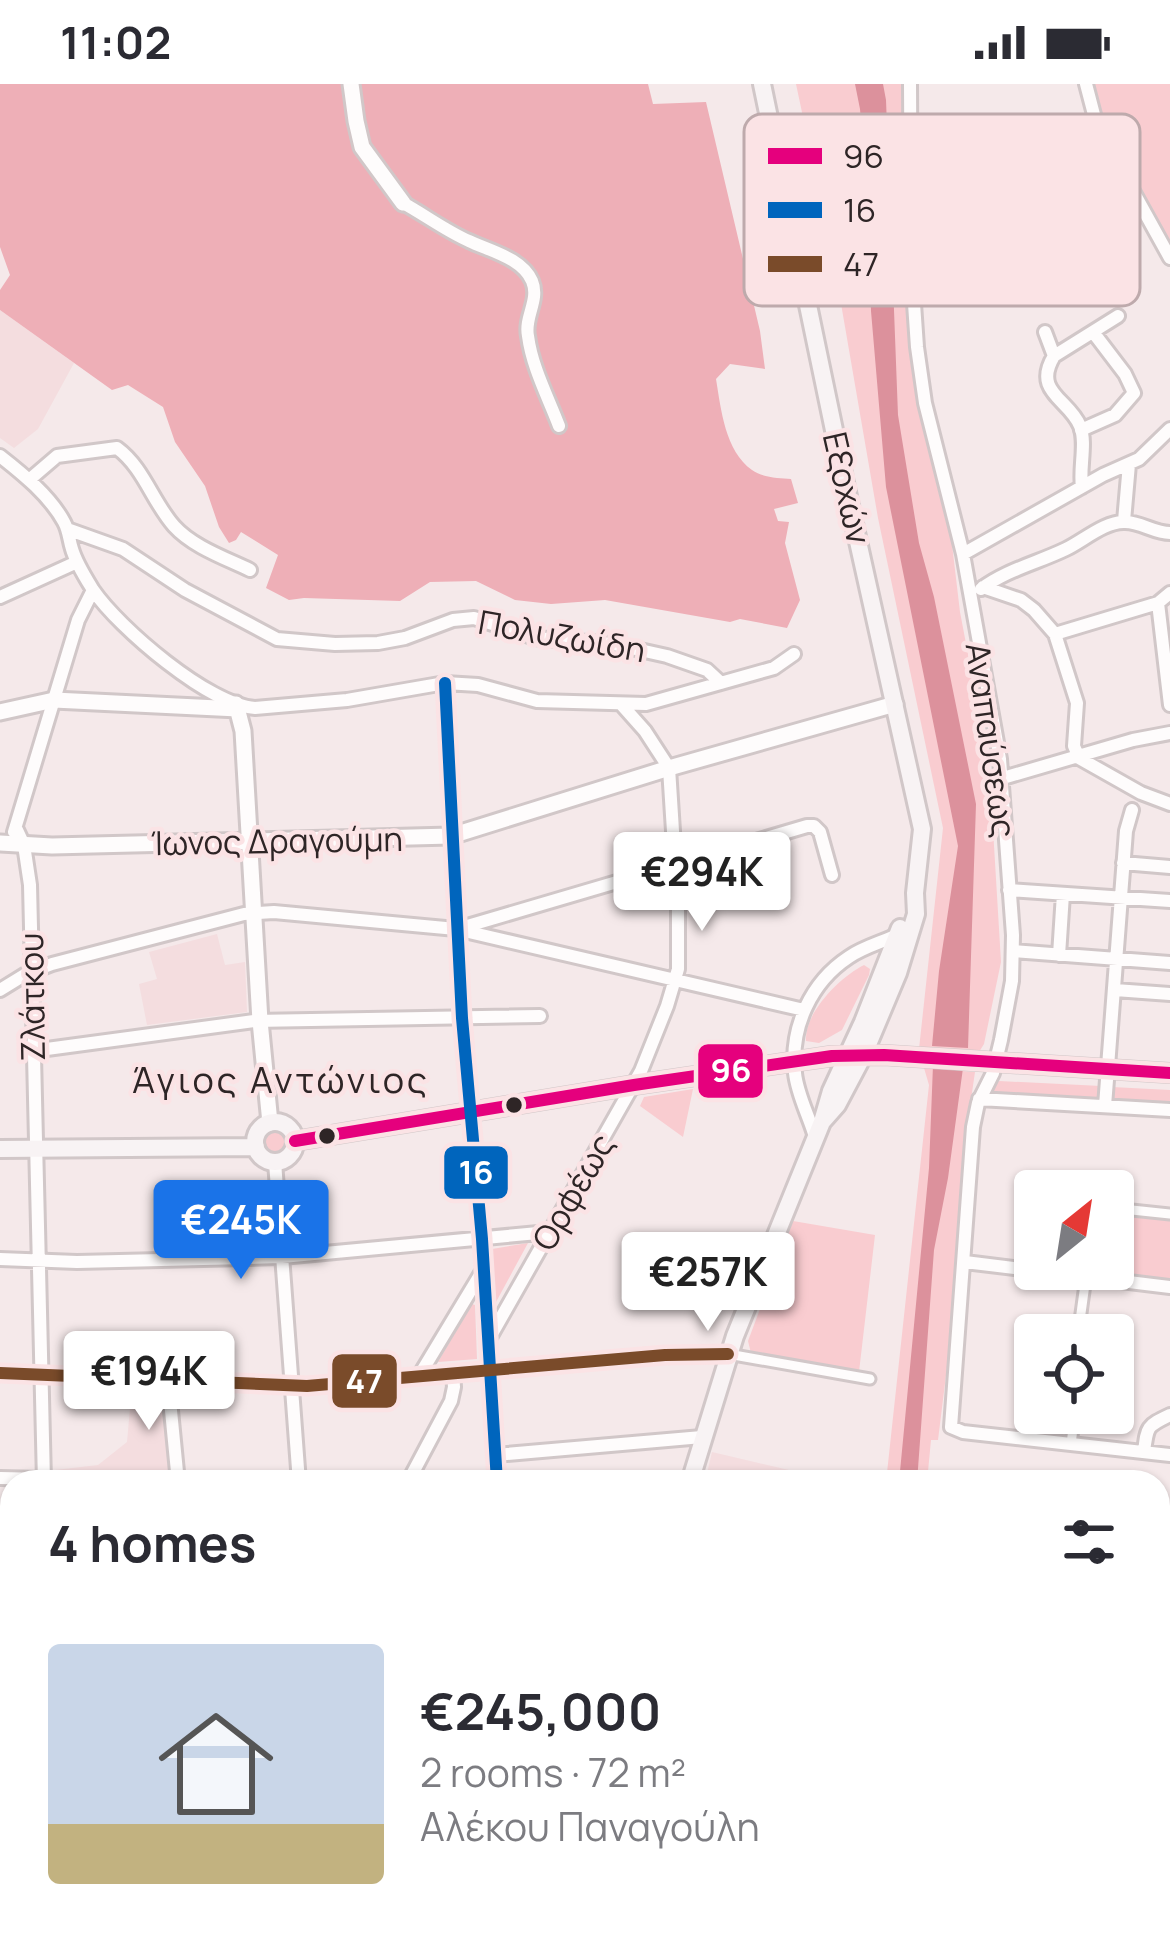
<!DOCTYPE html>
<html lang="en">
<head>
<meta charset="utf-8">
<style>
  body { margin:0; font-family:Manrope,sans-serif; background:#f2f2f3; color:#2b2b33; height:100vh; display:flex; flex-direction:column; font-size:45px; white-space:nowrap }
  * { box-sizing:border-box; margin:0 }
  p { font-size:39px; color:#7c7c81 }
  .icon { flex:none; width:66px; height:66px; fill:none; stroke:currentColor; stroke-width:2; stroke-linecap:round; stroke-linejoin:round }
  .map { position:relative; flex:1; overflow:hidden }
  .details { position:absolute; left:0px; top:1386px; width:1170px; height:468px; display:flex; flex-direction:column; background:#fff; border-radius:36px 36px 0 0; box-shadow:0 3px 9px #0004 }
  .details>* { flex:none }
  .needle { width:78px; rotate:30deg }
  .controls { position:absolute; left:1014px; top:1086px; display:grid; gap:24px }
  .controls a { display:grid; place-items:center; width:120px; height:120px; border-radius:12px; background:#fff; box-shadow:0 3px 9px #0004; font-size:60px }
  .price { position:absolute; translate:-50% -102px; padding:0 27px; border-radius:12px; background:#fff; color:#222; font-size:39px; line-height:78px; filter:drop-shadow(0 3px 6px #0008) }
  .price::after { content:''; position:absolute; left:50%; top:72px; width:36px; height:27px; margin-left:-18px; background:inherit; clip-path:polygon(0 0,100% 0,50% 100%) }
  .price.current { background:#1a73e8; color:#fff }
  ul { padding:0; list-style:none }
  li { display:flex; align-items:center; gap:36px; height:300px; padding:0 48px }
  li+li { border-top:3px solid #e1e1e2 }
  li span { display:grid; place-items:center; flex:none; width:336px; height:240px; border-radius:12px; color:#555 }
  li>.icon { margin-inline-start:auto }
  span .icon { width:144px; height:144px; fill:#fffc; stroke-width:1 }
  li b { font-size:51px }
  h2 { display:flex; justify-content:space-between; align-items:center; height:144px; padding:0 48px; font-size:51px }
  .status { display:flex; justify-content:space-between; align-items:center; height:84px; padding:0 60px; background:#fff; direction:ltr }
  .status svg { height:33px; fill:currentColor }
  .map>svg:first-child { display:block }
</style>
</head>
<body>
<div class="status"><b>11:02</b><svg viewBox="0 0 49 12"><path d="M0 12V9h3v3zM5 12V6h3v6zM10 12V3h3v9zM15 12V0h3v12zM26 1h20v11H26zM47 4h2v5h-2z"/></svg></div>
<div class="map">
<svg width="1170" height="1854" viewBox="0 0 1170 1854">
  <rect width="100%" height="100%" fill="#f5e9ea"/>
  <!-- built -->
  <path fill="#f4dddf" d="M0,226L74,279L38,345L14,364L0,354Z
    M217,850L225,881L245,878L247,928L147,941L139,900L157,895L149,868Z
    M132,1302L161,1303L170,1398H55V1386L98,1381L127,1358Z
    M712,1368L789,1386L787,1398H705Z"/>
  <!-- green -->
  <path fill="#f9ccd0" d="M796,0H905L906,176L910,254L922,324L951,452L960,528L987,670L993,745L1001,878L984,960L979,968L919,965L943,744L878,434L834,179Z
    M1090,0H1170V163L1101,38Z
    M864,881L870,885L869,891L842,946L819,959L806,957C804,929 840,893 864,881Z
    M924,984L975,988L966,1050L948,1275L938,1356H931L927,1398H886L929,1001Z
    M999,997L1101,1002L1097,1016L997,1010L992,1007Z
    M1112,1003L1170,1006V1020L1115,1017L1112,1011Z
    M693,1005L683,1053L640,1022L644,1013Z
    M261 1058a14 14 0 1 1 28 0a14 14 0 1 1-28 0Z
    M1113,1128L1170,1135V1195L1083,1185H1113Z
    M793,1137L875,1151L859,1288L751,1269L748,1257Z
    M528,1159L496,1218L492,1165Z
    M472,1220L475,1221L477,1275L438,1278Z"/>
  <!-- forest -->
  <path fill="#eeafb7" d="M0,0H648L653,20L706,18L760,247L765,285L730,280L716,295C721,325 725,367 752,386C763,394 779,394 791,395L798,419L774,425L778,437L789,438L785,459L800,516L787,544L740,535L730,538L605,516L551,520L515,516L476,497L430,498L400,517L304,514L289,516L266,504L278,471L241,448L236,456L229,459L219,443L205,402L175,358L163,323L128,301L112,306L0,226V206L10,191L0,163Z"/>
  <!-- water -->
  <path fill="#dc919c" d="M855,0H883L886,16L898,331L919,459L934,513L976,720L968,964L932,962L939,887L958,762L886,403L871,227L868,124L860,25Z
    M933,981L963,984L948,1094L934,1166L917,1398H899L929,1084Z"/>
  <g fill="none" stroke-linecap="round" stroke-linejoin="round">
    <defs>
      <path id="pedestrian" d="M1113,1124L1170,1130
        M1078,1251L1086,1193
        M728,1270L870,1295
        M1071,1360L1075,1329"/>
      <path id="minor" d="M910,0L911,176L917,263L925,319L963,470L1000,675L1013,851L1012,897L1001,956L993,989L978,1019L973,1043L951,1343L963,1348L1170,1371
        M1086,0L1097,42L1170,174
        M403,119C425,131 446,147 469,157C490,167 522,174 532,197C540,216 524,233 528,252C532,283 548,313 559,342
        M1045,248L1054,272
        M1054,272C1032,308 1069,315 1080,342C1087,359 1079,384 1082,403
        M1054,272L1118,232
        M1081,346L1115,331L1134,309L1125,290L1093,248
        M0,372C23,390 50,412 64,438C69,447 69,456 72,465C76,479 85,493 93,506C119,544 209,621 255,624L347,616L445,599L478,601L537,617L646,620L774,584L794,570
        M29,396L57,372L117,364C144,384 152,417 174,442C193,463 225,474 250,486
        M1124,437L1129,380
        M67,445L123,465L185,506L277,555L335,560L378,559L405,554L453,536L474,534L535,554L613,560L667,572L707,586L721,599
        M963,470L1103,391L1139,375L1170,345
        M983,503L1021,516L1034,526L1055,550L1077,619L1074,662L1079,674L1141,709L1170,720
        M981,505C1006,486 1037,479 1066,465C1083,457 1105,437 1125,438C1141,438 1154,449 1170,449
        M0,513L77,478
        M1158,519L1170,621
        M1055,550L1158,519L1170,509
        M445,599L462,934L482,1155L497,1398
        M1003,694L1133,656L1170,649
        M17,746L24,761L30,801L44,1398
        M14,748L78,536L93,506
        M1123,779L1170,783
        M1009,806L1170,817
        M464,843L807,742H814L820,748L832,791
        M1014,867L1170,879
        M1059,871L1063,810
        M0,906L26,890L52,880L244,830L274,828L456,845L804,926
        M1115,906L1170,910
        M32,967L254,937L540,932
        M979,1015L1170,1026
        M1105,1022L1126,747L1132,726
        M815,1053C809,1032 797,1010 795,989C790,943 811,898 849,873C865,862 884,858 901,849
        M275,1078L299,1398
        M0,1175L77,1178L282,1173L549,1148
        M965,1178L1170,1203
        M489,1255L641,987L667,922L678,885V826L669,684L645,647L621,620
        M0,1289L307,1302L665,1271L728,1270
        M419,1292L483,1186
        M168,1296L178,1398
        M1144,1368C1147,1342 1147,1342 1170,1331
        M495,1371L702,1353
        M0,1394L44,1395
        M408,1398L451,1317L454,1303L453,1289
        M0,1505L12,1513
        M0,1661L12,1669
        M0,1786L12,1799
        M1158,1827L1170,1832
        M53,1842L64,1854
        M144,1842L154,1854
        M739,1842L740,1854
        M771,1842L775,1854
        M625,1853L696,1848L704,1854
        M70,1854L83,1842
        M181,1854L183,1850
        M300,1854L313,1842
        M485,1854L486,1842
        M948,1854V1842"/>
      <path id="tertiary" d="M351,0L356,37L362,63L403,119
        M236,620L243,647L260,937L270,1039
        M0,628L54,616L238,625
        M0,759L52,762L451,752L669,684L895,620"/>
      <path id="secondary" d="M762,0L845,399L922,745L915,809L916,830L898,889L864,970L837,1021L822,1038
        M255 1058a20 20 0 1 1 40 0a20 20 0 1 1-40 0Z
        M295,1057L634,1001L832,972L884,971L1170,989
        M0,1065L256,1063
        M690,1398L735,1252L822,1038L831,1007L863,938L900,844
        M1158,1485L1170,1486
        M0,1498H12
        M619,1842L625,1854"/>
    </defs>
    <!-- pedestrian casing -->
    <use href="#pedestrian" stroke="#d1c7c8" stroke-width="15"/>
    <!-- minor casing -->
    <use href="#minor" stroke="#d1c7c8" stroke-width="18"/>
    <!-- tertiary casing -->
    <use href="#tertiary" stroke="#d1c7c8" stroke-width="21"/>
    <!-- secondary casing -->
    <use href="#secondary" stroke="#d1c7c8" stroke-width="22"/>
    <!-- pedestrian -->
    <use href="#pedestrian" stroke="#fefcfc" stroke-width="9"/>
    <!-- minor -->
    <use href="#minor" stroke="#fefcfc" stroke-width="12"/>
    <!-- tertiary -->
    <use href="#tertiary" stroke="#fefcfc" stroke-width="15"/>
    <!-- secondary -->
    <use href="#secondary" stroke="#f8f3f4" stroke-width="16"/>
    <defs>
      <path id="bus-1" d="M295,1057L634,1001L832,972L884,971L1170,989"/>
      <path id="bus-2" d="M445,599L462,934L482,1155L497,1398"/>
      <path id="bus-3" d="M0,1289L307,1302L665,1271L728,1270"/>
    </defs>
    <!-- bus-1 casing -->
    <use href="#bus-1" stroke="#fbe3e5" stroke-width="21"/>
    <!-- bus-2 casing -->
    <use href="#bus-2" stroke="#fbe3e5" stroke-width="21"/>
    <!-- bus-3 casing -->
    <use href="#bus-3" stroke="#fbe3e5" stroke-width="21"/>
    <!-- bus-1 -->
    <use href="#bus-1" stroke="#e5007d" stroke-width="12"/>
    <!-- bus-2 -->
    <use href="#bus-2" stroke="#0065bd" stroke-width="12"/>
    <!-- bus-3 -->
    <use href="#bus-3" stroke="#7a4b2a" stroke-width="12"/>
  </g>
  <!-- markers -->
  <g fill="#2e2526" stroke="#fbe3e5" stroke-width="4.5">
    <circle cx="514" cy="1021" r="10"/>
    <circle cx="327" cy="1052" r="10"/>
  </g>
  <g text-anchor="middle" stroke-width="9" stroke-linejoin="round" paint-order="stroke">
    <!-- street labels -->
    <g font-size="33" fill="#2e2526" stroke="#fbe3e5">
      <text transform="translate(847 404) rotate(77)" y="12">Εξοχών</text>
      <text transform="translate(562 552) rotate(10)" y="12">Πολυζωίδη</text>
      <text transform="translate(991 656) rotate(82)" y="12">Αναπαύσεως</text>
      <text transform="translate(277 757) rotate(-1)" y="12">Ίωνος Δραγούμη</text>
      <text transform="translate(32 913) rotate(-91)" y="12">Ζλάτκου</text>
      <text transform="translate(573 1108) rotate(-60)" y="12">Ορφέως</text>
    </g>
    <!-- neighbourhood labels -->
    <g font-size="36" letter-spacing="3" fill="#2e2526" stroke="#fbe3e5">
      <text x="281" y="1009">Άγιος Αντώνιος</text>
    </g>
  </g>
  <!-- legend -->
  <rect x="744" y="30" width="396" height="192" rx="18" fill="#fbe3e5" stroke="#beaaac" stroke-width="3"/>
  <rect x="768" y="64" width="54" height="16" fill="#e5007d"/>
  <rect x="768" y="118" width="54" height="16" fill="#0065bd"/>
  <rect x="768" y="172" width="54" height="16" fill="#7a4b2a"/>
  <g font-size="33" fill="#2e2526">
    <text x="843" y="84">96</text>
    <text x="843" y="138">16</text>
    <text x="843" y="192">47</text>
  </g>
  <g stroke="#fbe3e5" stroke-width="4.5">
    <rect x="696" y="958" width="69" height="58" rx="12" fill="#e5007d"/>
    <rect x="442" y="1060" width="68" height="57" rx="12" fill="#0065bd"/>
    <rect x="330" y="1268" width="69" height="58" rx="12" fill="#7a4b2a"/>
  </g>
  <g font-size="33" text-anchor="middle" font-weight="bold" fill="#fff">
    <text x="731" y="998">96</text>
    <text x="476" y="1100">16</text>
    <text x="364" y="1309">47</text>
  </g>
</svg>
<div class="controls">
<a><svg class="needle" viewBox="-14 -14 28 28"><path d="M0-13l5 13h-10z" fill="#e53935"/><path d="M0 13l5-13h-10z" fill="#7c7c81"/></svg></a>
<a><svg class="icon" aria-label="locate" viewBox="0 0 24 24"><circle cx="12" cy="12" r="6"/><path d="M12 2v4M12 18v4M2 12h4M18 12h4"/></svg></a>
</div>
<b class="price" style="left:702px;top:850px">€294K</b>
<b class="price current" style="left:241px;top:1198px">€245K</b>
<b class="price" style="left:708px;top:1250px">€257K</b>
<b class="price" style="left:149px;top:1349px">€194K</b>
<section class="details">
<h2>4 homes<svg class="icon" aria-label="filters" viewBox="0 0 24 24"><path d="M4 7h16M4 17h16"/><circle cx="9" cy="7" r="2"/><circle cx="15" cy="17" r="2"/></svg></h2>
<ul>
<li><span style="background:linear-gradient(#c9d6e8 75%,#c2b280 0)"><svg class="icon" aria-label="home" viewBox="0 0 24 24"><path d="M3 11l9-7 9 7M6 9v11h12V9"/></svg></span><div><b>€245,000</b><p>2 rooms · 72 m²</p><p>Αλέκου Παναγούλη</p></div></li>
</ul>
</section>
</div>
</body>
</html>
